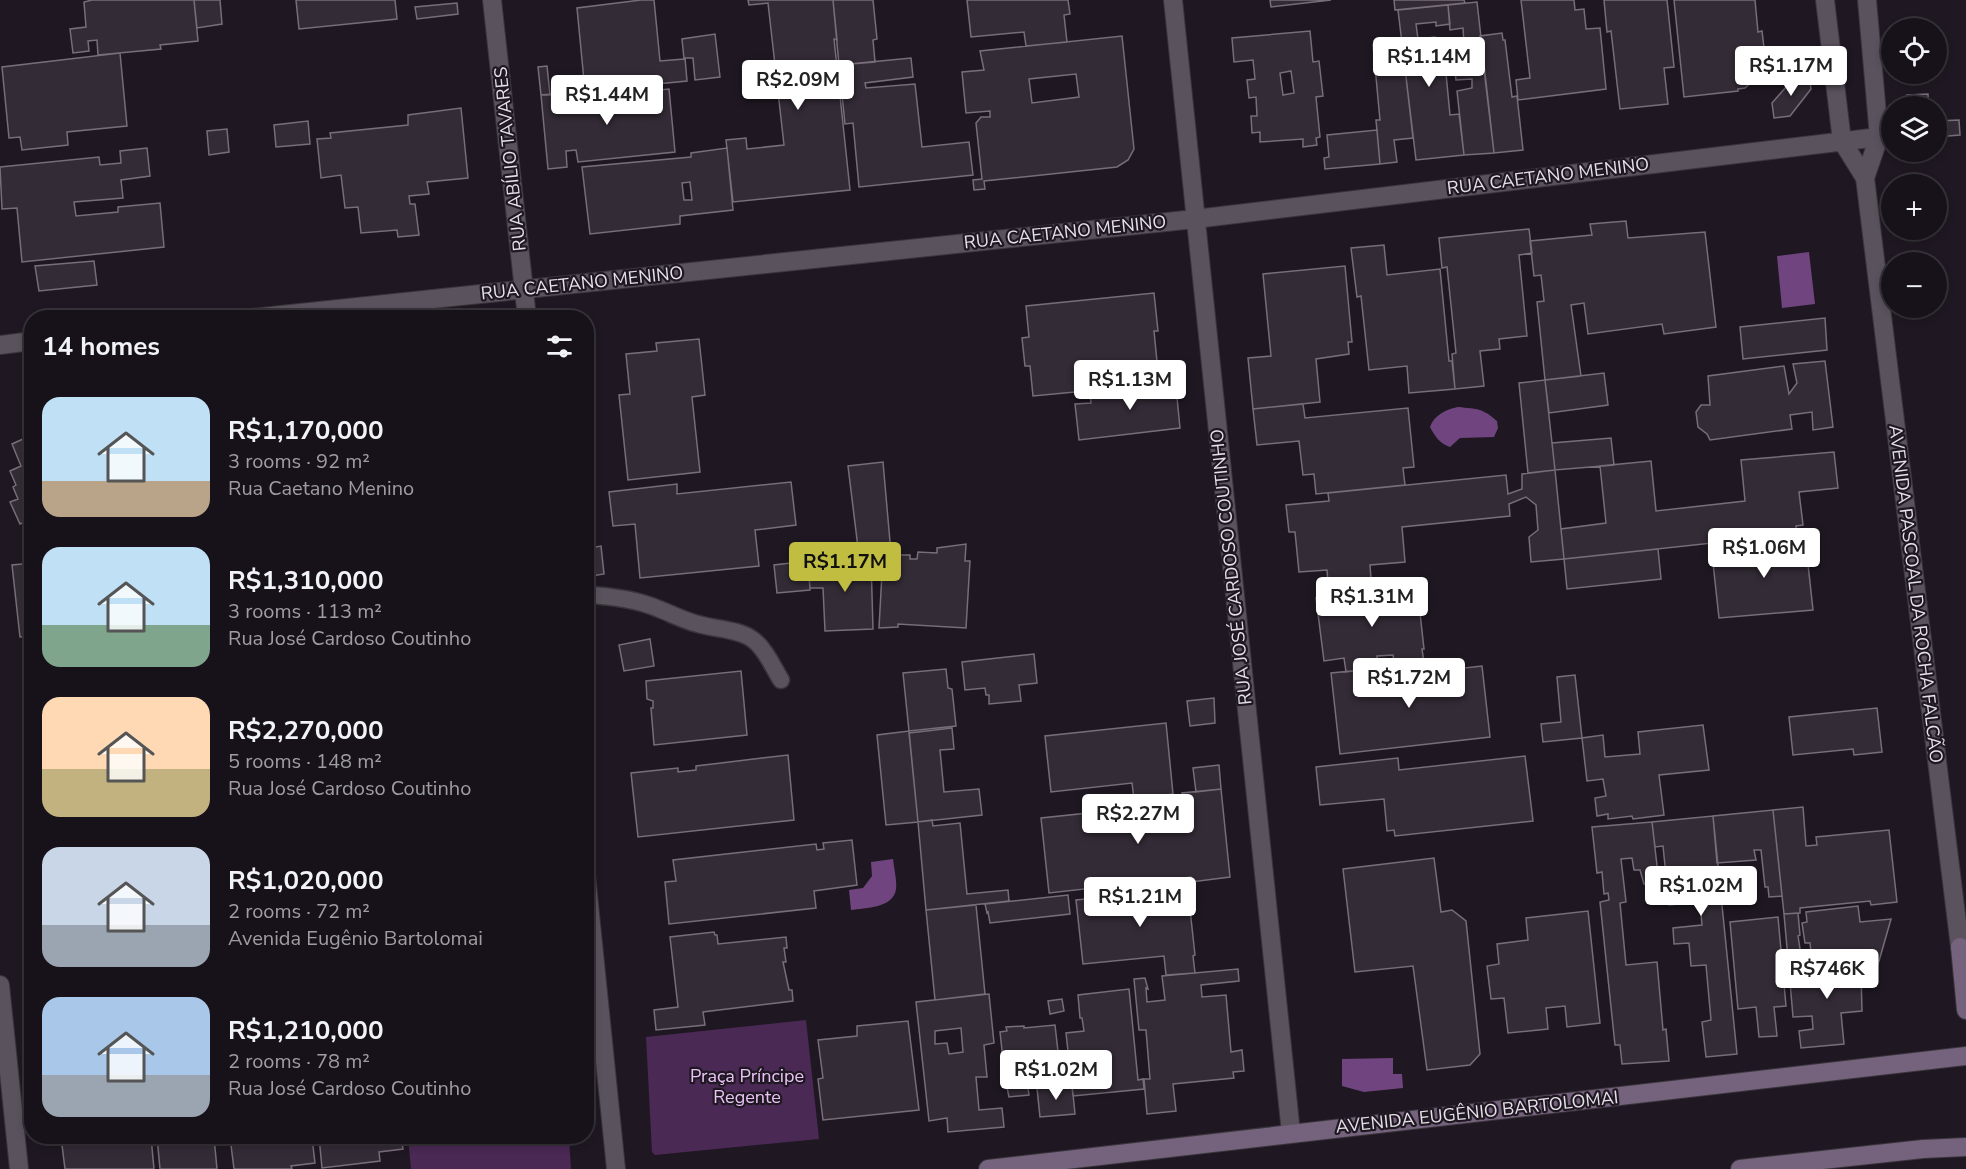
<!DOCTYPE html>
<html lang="en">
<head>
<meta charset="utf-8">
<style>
  body { margin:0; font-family:"Nunito Sans",sans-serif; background:#201b23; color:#f1f3f6; height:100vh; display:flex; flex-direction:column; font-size:22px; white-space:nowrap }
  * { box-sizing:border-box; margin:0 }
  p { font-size:20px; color:#9e9ea2 }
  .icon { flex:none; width:33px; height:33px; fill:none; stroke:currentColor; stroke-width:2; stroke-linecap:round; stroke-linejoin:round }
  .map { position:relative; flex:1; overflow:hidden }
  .details { position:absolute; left:24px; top:310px; width:570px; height:834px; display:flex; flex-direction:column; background:#17121a; border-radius:24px; box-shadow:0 3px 9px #0003,0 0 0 2px #363239 }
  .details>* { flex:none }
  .tools { position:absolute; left:1881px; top:18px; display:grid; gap:12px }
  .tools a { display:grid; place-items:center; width:66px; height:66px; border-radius:50%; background:#17121a; box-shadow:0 3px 9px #0003,0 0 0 2px #363239; font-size:30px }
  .price { position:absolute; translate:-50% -51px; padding:0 14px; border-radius:6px; background:#fff; color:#222; font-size:20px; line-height:39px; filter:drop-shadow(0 2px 3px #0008) }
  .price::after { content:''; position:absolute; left:50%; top:36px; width:18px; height:14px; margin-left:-9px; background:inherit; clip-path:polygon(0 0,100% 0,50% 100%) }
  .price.on { background:#c1bd40; color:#111 }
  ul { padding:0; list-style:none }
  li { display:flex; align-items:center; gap:18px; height:150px; padding:0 18px }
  li span { display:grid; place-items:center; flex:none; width:168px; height:120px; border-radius:18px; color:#555 }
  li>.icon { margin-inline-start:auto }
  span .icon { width:72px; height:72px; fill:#fffc; stroke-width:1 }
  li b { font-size:26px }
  h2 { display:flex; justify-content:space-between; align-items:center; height:72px; padding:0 18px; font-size:26px }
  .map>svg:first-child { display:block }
</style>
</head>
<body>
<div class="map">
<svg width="1966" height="1169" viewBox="0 0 1966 1169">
  <rect width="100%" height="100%" fill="#1f1822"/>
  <!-- green -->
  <path fill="#4a2955" d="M806,1020L819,1139L655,1155L652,1152L646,1037Z
    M408,1137H569L571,1169H411Z"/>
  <!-- water -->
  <path fill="#70447f" d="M1809,252L1815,304L1782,308L1777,256Z
    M1458,407C1478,409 1482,408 1497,421L1498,428L1494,437L1460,438L1450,447C1440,444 1434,435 1430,427C1434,415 1447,409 1458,407Z
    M893,859C894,868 897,880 896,889C894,908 865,908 851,910L849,890L863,888L872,876L871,862Z
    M1393,1058V1074H1402L1403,1088L1364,1092L1342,1086V1059Z"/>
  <!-- building -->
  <path fill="#332b36" stroke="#776e7a" stroke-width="1.5" fill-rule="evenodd" d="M92,0H194L198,41L160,45L161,49L98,55L97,40L88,41L89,51L73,53L70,29L86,27L84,2Z
    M194,0H220L222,24L197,28Z
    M296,0H395L397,19L299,29Z
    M641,0H654L660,61L684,59L682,39L715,34L720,77L695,80L693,58H685L687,81L585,91L577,8Z
    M748,0H833L837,40L834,39L850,190L733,202L726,140L746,138L747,149L784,145L768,3L749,5Z
    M833,0H873L877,39L873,40L875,62L839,65Z
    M967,0H1068L1070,14L1064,15L1067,42L1026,46L1024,32L971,37Z
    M1270,0H1331L1271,7Z
    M1394,0H1464L1465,3L1395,10Z
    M1521,0H1574L1575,10L1584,9L1586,29L1600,28L1606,89L1518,100L1516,80L1530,78Z
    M1604,0H1667L1674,67L1664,68L1668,104L1620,109L1611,31L1607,32Z
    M1674,0H1755L1758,32L1762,31L1766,65L1756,67L1757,77L1745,88L1738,89V91L1684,97Z
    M1477,2L1494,153L1464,155L1457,91L1472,88V79L1456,80L1452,45L1464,43L1463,28L1450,30L1448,5Z
    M457,3L458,14L417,19L415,7Z
    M1448,5L1450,24L1436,26V22L1416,24L1418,39L1435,37L1438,64L1445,63L1450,115L1459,114L1464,155L1416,160L1398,10Z
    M1310,31L1313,62L1319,61L1323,96L1316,97L1320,137L1316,138L1317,145L1303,147V139L1260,142V132L1252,133L1251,116H1257L1256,97L1249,98L1247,80L1255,79L1253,60L1234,62L1232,38ZM1291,71L1294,93L1283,95L1280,73Z
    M1502,33L1503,40H1505L1512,97L1517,96L1523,150L1494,153L1480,36Z
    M1122,36L1134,149L1128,160L1117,167L984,181L985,189L974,190L973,180L982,179L976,123L981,117H990V111L966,113L962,72L984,70L980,51ZM1076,74L1079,97L1032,103L1029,79Z
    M1402,42L1413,138L1394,140L1397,162L1380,164L1376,120H1380L1373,45Z
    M120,53L127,126L67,132L68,145L22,150L20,137L9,138L2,67Z
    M911,58L913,77L865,83L866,88L915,84L922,147L969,142L973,175L859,187L853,123L845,124L839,65Z
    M547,66L550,95H541L538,67Z
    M1809,75L1811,89L1790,116L1774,118L1772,103L1795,77Z
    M669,89L675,152L578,162L576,150L566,151L567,167L548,169L541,95L576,92L577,98Z
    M1928,94V106H1908L1907,95Z
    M461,108L468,178L427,182L429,194L409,196L410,204H415L419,235L398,237L397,230L361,233L358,207L345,208L341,175L321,178L317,139L331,138L330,133L408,125V115Z
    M1959,120L1960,135L1936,137V121Z
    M308,121L310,144L276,147L274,125Z
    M227,129L229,152L209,155L207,131Z
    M1377,130L1380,164L1325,169L1324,158L1329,157L1327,135Z
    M147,148L150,176L121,180L123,198L74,202L76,216L118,212V207L160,203L164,247L22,262L17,208L2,209L0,167L99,157L100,165L121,163L120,151Z
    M727,148L733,210L680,216V224L590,234L582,167L691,157V153ZM690,182L692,200H684L682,183Z
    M1626,221L1628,238L1705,232L1716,327L1664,334L1662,324L1588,334L1584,303L1571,305L1581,376L1545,380L1537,302L1544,301L1541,275L1534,276L1530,241L1592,235L1590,224Z
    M1529,229L1532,253L1519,255L1527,336L1499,339L1500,349L1480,351L1484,386L1455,389L1452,354L1456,353L1447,267L1442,268L1439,238Z
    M1384,245L1387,275L1440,269L1449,361H1452L1455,389L1409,393L1407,366L1369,370L1361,296L1357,297L1351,248Z
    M94,261L97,285L39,291L35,266Z
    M1345,266L1352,342H1348L1349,354L1316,359L1320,402L1253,409L1248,358L1271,356L1263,274Z
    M1154,293L1158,331H1154L1159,382L1117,386V388L1033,396L1030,366H1025L1022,338L1029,337L1026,306Z
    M1825,318L1827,350L1743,359L1740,327Z
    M699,339L705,395L692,397L700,472L628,480L619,395L630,394L626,354L657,351L656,343Z
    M1825,361L1833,427L1813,430L1812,412L1790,415L1792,429L1710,440L1707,434L1698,427L1696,412L1701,405H1710L1708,376L1784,366L1789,394L1797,383L1793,364Z
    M1174,367L1180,428L1079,440L1075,404L1091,403L1090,395L1163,386L1161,375Z
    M1604,373L1608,405L1549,413L1545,380Z
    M1545,380L1555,470L1528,473L1519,383Z
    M1303,404L1305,418L1408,408L1414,467L1403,468L1405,485L1316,494L1314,474L1303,475L1299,441L1257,445L1253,409Z
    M32,435V519L20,524L10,502L18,499L13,487L16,485L10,471L21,466L12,444Z
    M1611,438L1614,465L1555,470L1552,443Z
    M1834,452L1838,488L1799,492L1803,525L1796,526L1797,534L1564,559L1561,529L1606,523L1600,466L1651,461L1656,511L1745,501L1741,460Z
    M883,462L891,553L859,556L848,466Z
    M1555,470L1564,559L1531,562L1529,537L1538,530L1536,505L1526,497L1509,504L1510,516L1402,527L1405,562L1370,565L1371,579L1328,583L1327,570L1299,572L1295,532H1289L1286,505L1329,501L1328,493L1506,475L1508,494L1522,489V474Z
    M791,482L796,525L755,530L759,566L640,578L635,524L613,526L609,492L677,484V494Z
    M1797,534L1799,556L1807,555L1813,610L1719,618L1713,563L1743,561L1740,540Z
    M966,544L965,561H970L966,628L898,624V627L879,628L883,555H910V559H917L918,552L937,553V548Z
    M601,546L604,574L592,576L589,548Z
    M1658,549L1661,579L1567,589L1564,559Z
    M858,556V561L871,560L873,629L825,631L823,588H810L808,561L823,560V562H839V557Z
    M808,561L810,590L777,593L774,565Z
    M32,563V636L20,637L12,565Z
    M1417,586L1424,649H1422L1424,663L1395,666L1393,655L1377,656L1378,668L1346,672L1344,658L1324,661L1316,598Z
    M650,639L654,666L624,671L619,645Z
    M28,642H32V676Z
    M1034,654L1037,683L1019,685L1021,701L989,704V695H986L985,688L965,690L962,662Z
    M1482,666L1490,737L1340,754L1331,673L1372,669L1373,678Z
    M946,669L948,688L952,689L956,726L909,731L903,673Z
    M741,671L747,735L654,745L651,708H653V701L647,699L646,681Z
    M1575,675L1582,738L1543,742L1541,724L1561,722L1557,677Z
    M1214,698L1215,723L1190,726L1187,701Z
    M1877,708L1882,752L1854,755L1853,749L1793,755L1789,717Z
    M1166,723L1173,794L1134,799L1132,783L1051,792L1045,736Z
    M1703,725L1709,770L1659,775L1664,815L1633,819L1632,816L1608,819V814L1597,816L1595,798L1606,796L1603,779L1587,781L1582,738L1603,735L1605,757L1640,754L1638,732Z
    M952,728L954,749L940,750L944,792L979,789L982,815L918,822L909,733Z
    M909,731L918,822L886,825L877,735Z
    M788,755L794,820L638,837L631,773L678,768V772L696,770V766Z
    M1525,756L1533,821L1395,836L1394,830L1387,831L1384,799L1320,805L1316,767L1398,758L1399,770Z
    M1219,765L1221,789L1196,792L1193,768Z
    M1221,789L1230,877L1191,882V877L1049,893L1041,818L1184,803L1182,793Z
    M1803,807L1806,846L1817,845L1816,837L1889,830L1897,902L1871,905L1870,901L1800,908V913L1784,914L1773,810Z
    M1773,810L1782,896L1769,897L1768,887H1765L1761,850H1754L1756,860L1717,863L1713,816Z
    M1713,816L1737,1054L1706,1057L1702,1022L1711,1020L1706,965L1691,966L1689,943L1674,944L1673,928L1702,925L1700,902L1669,905L1663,846L1655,847L1652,822Z
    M932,820L933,826L960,823L967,894L1008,890L1009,901L926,910L918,822Z
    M1652,822L1659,883L1644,884L1640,870H1634L1632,858L1621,859L1626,902L1620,903L1626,965L1657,962L1663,1030L1666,1029L1669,1061L1622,1064L1620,1045H1615L1600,902L1609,900L1608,893L1604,894L1602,872L1597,873L1592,827Z
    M852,840L857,885L814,891L816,908L669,924L665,882L676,881L673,860L816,844L817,850L824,849L823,843Z
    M1434,858L1441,912L1452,910L1466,921L1480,1054L1470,1065L1427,1070L1413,966L1355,972L1343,869Z
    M1187,882L1195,955L1193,956L1195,973L1166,975L1164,956L1083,964L1076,900L1149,893L1148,887Z
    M1068,895L1070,914L990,923L988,912L987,913L985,904Z
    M976,905L985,994L935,1000L926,910Z
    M1858,906L1860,922L1891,919L1879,961L1849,963V957L1812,961L1810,943H1805L1802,923L1807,922L1806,912Z
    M1588,911L1600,1023L1567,1027L1565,1006L1546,1008L1548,1029L1508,1033L1504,998L1491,999L1487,966L1499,964L1497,944L1528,940L1526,918Z
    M1798,913L1800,935L1798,936L1803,968L1789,970L1784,914Z
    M1778,917L1786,1006L1774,1007L1777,1036L1759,1037L1756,1007L1738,1009L1730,922Z
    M714,932L715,935H717L718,944L786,937L787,948H784L786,962H783L789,990H792L793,1001L703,1012L705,1025L656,1030L654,1010L678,1007L670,937Z
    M1879,961L1875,972L1861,974L1862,1011L1841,1013L1844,1044L1801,1048L1799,1031L1813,1029L1812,1016L1793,1017L1789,970Z
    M1238,969L1239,981L1201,985L1202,997L1226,995L1231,1052L1242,1050L1244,1071L1233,1072L1234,1078L1173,1084L1176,1111L1147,1114L1144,1079H1150L1146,1030H1139L1134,979L1145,978L1148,989L1146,988L1147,1002L1165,1000L1162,976Z
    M1129,989L1138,1080L1143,1079L1144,1089L1073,1096L1066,1033L1084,1031L1082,1018H1080L1078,995Z
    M989,994L994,1043L984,1045L987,1077H976L979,1110L1002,1108L1004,1127L948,1132L947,1118L929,1121L916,1002ZM961,1028L963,1052L949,1054L947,1043L935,1044V1031Z
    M1062,999L1064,1011L1050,1014L1048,1001Z
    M908,1021L919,1110L823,1120L818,1079L823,1078L818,1040L857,1036V1026Z
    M1055,1025L1061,1078L1027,1082L1029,1095L1009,1097L1005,1078L1000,1032L1007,1031L1006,1027L1024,1026V1028Z
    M1072,1084L1075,1114L1040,1117L1037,1088Z
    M61,1137H151L154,1169H65Z
    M157,1137H214L217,1169H160Z
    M230,1137H280V1140L287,1141L312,1138L315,1163L291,1166L292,1169H234Z
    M319,1137H401L403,1149L379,1152L380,1161L322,1168Z"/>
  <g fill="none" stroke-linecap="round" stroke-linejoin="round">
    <defs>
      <path id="lane" d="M586,595C612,596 636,599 659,609C672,614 685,621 698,624C714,629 739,629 752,639C765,648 773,667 781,680"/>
      <path id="street" d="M492,0L527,318
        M1173,0L1291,1133
        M1825,0L1842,141L1865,178L1960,947L1966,946
        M1865,178L1879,137L1867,0
        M251,318L1195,219L1879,137
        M0,345L32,341
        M586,875L616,1169
        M0,985L19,1169"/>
      <path id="secondary" d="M1960,947L1966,1010
        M988,1169L1966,1056
        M1740,1169L1923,1149L1966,1147"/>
    </defs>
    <!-- lane casing -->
    <use href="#lane" stroke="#3a353c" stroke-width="19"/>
    <!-- street casing -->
    <use href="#street" stroke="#3a353c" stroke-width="20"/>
    <!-- secondary casing -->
    <use href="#secondary" stroke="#3a353c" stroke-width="20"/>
    <!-- lane -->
    <use href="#lane" stroke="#5a525d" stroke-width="16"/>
    <!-- street -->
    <use href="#street" stroke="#5a525d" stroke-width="18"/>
    <!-- secondary -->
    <use href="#secondary" stroke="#75627c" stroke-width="18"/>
  </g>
  <g text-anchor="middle" stroke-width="4.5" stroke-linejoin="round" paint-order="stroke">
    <!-- street labels -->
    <g font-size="18" fill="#e6e1e8" stroke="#1f1822">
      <text transform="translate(510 159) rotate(-96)" y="6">RUA ABÍLIO TAVARES</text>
      <text transform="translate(1548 176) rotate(-7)" y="6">RUA CAETANO MENINO</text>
      <text transform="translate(1065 232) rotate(-6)" y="6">RUA CAETANO MENINO</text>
      <text transform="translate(582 283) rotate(-6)" y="6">RUA CAETANO MENINO</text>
      <text transform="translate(1231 567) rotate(-96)" y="6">RUA JOSÉ CARDOSO COUTINHO</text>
      <text transform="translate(1916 594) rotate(83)" y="6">AVENIDA PASCOAL DA ROCHA FALCÃO</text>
      <text transform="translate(1477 1112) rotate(-6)" y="6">AVENIDA EUGÊNIO BARTOLOMAI</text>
    </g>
    <!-- park labels -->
    <g font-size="18" fill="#eac3f6" stroke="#1f1822">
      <text x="747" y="1082">Praça Príncipe<tspan x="747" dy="21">Regente</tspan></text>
    </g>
  </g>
</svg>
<div class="tools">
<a><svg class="icon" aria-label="locate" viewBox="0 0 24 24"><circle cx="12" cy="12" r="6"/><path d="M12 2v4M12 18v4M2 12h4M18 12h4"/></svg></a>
<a><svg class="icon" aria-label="layers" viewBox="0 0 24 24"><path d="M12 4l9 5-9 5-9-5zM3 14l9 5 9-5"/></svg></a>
<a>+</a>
<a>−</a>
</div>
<b class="price" style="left:1429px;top:88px">R$1.14M</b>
<b class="price" style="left:1791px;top:97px">R$1.17M</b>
<b class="price" style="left:798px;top:111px">R$2.09M</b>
<b class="price" style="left:607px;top:126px">R$1.44M</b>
<b class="price" style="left:1130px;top:411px">R$1.13M</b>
<b class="price" style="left:1764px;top:579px">R$1.06M</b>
<b class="price on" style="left:845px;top:593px">R$1.17M</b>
<b class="price" style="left:1372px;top:628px">R$1.31M</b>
<b class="price" style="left:1409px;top:709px">R$1.72M</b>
<b class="price" style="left:1138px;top:845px">R$2.27M</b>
<b class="price" style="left:1701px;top:917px">R$1.02M</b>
<b class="price" style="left:1140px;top:928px">R$1.21M</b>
<b class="price" style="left:1827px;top:1000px">R$746K</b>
<b class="price" style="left:1056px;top:1101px">R$1.02M</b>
<section class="details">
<h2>14 homes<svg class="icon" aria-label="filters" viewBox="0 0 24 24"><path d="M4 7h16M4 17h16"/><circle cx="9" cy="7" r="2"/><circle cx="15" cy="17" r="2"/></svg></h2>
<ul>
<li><span style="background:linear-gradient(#bfe0f5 70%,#b9a48a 0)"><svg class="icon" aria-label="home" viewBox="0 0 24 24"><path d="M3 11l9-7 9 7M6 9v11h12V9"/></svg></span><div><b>R$1,170,000</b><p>3 rooms · 92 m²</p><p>Rua Caetano Menino</p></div></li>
<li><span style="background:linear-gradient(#bfe0f5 65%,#7fa58c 0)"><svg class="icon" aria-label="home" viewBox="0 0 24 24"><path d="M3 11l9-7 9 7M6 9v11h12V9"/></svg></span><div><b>R$1,310,000</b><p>3 rooms · 113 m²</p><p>Rua José Cardoso Coutinho</p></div></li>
<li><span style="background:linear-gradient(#ffd9b3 60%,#c2b280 0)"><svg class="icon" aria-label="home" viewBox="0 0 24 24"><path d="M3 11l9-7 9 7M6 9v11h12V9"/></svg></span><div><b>R$2,270,000</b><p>5 rooms · 148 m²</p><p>Rua José Cardoso Coutinho</p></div></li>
<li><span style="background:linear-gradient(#c9d6e8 65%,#9aa5b1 0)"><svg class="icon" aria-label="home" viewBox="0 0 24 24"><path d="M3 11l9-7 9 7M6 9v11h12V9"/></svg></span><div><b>R$1,020,000</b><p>2 rooms · 72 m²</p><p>Avenida Eugênio Bartolomai</p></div></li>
<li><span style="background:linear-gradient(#a9c7e8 65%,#9aa5b1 0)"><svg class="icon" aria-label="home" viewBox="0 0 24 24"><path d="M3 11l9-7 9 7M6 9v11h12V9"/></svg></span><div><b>R$1,210,000</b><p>2 rooms · 78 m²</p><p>Rua José Cardoso Coutinho</p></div></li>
</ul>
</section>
</div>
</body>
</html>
